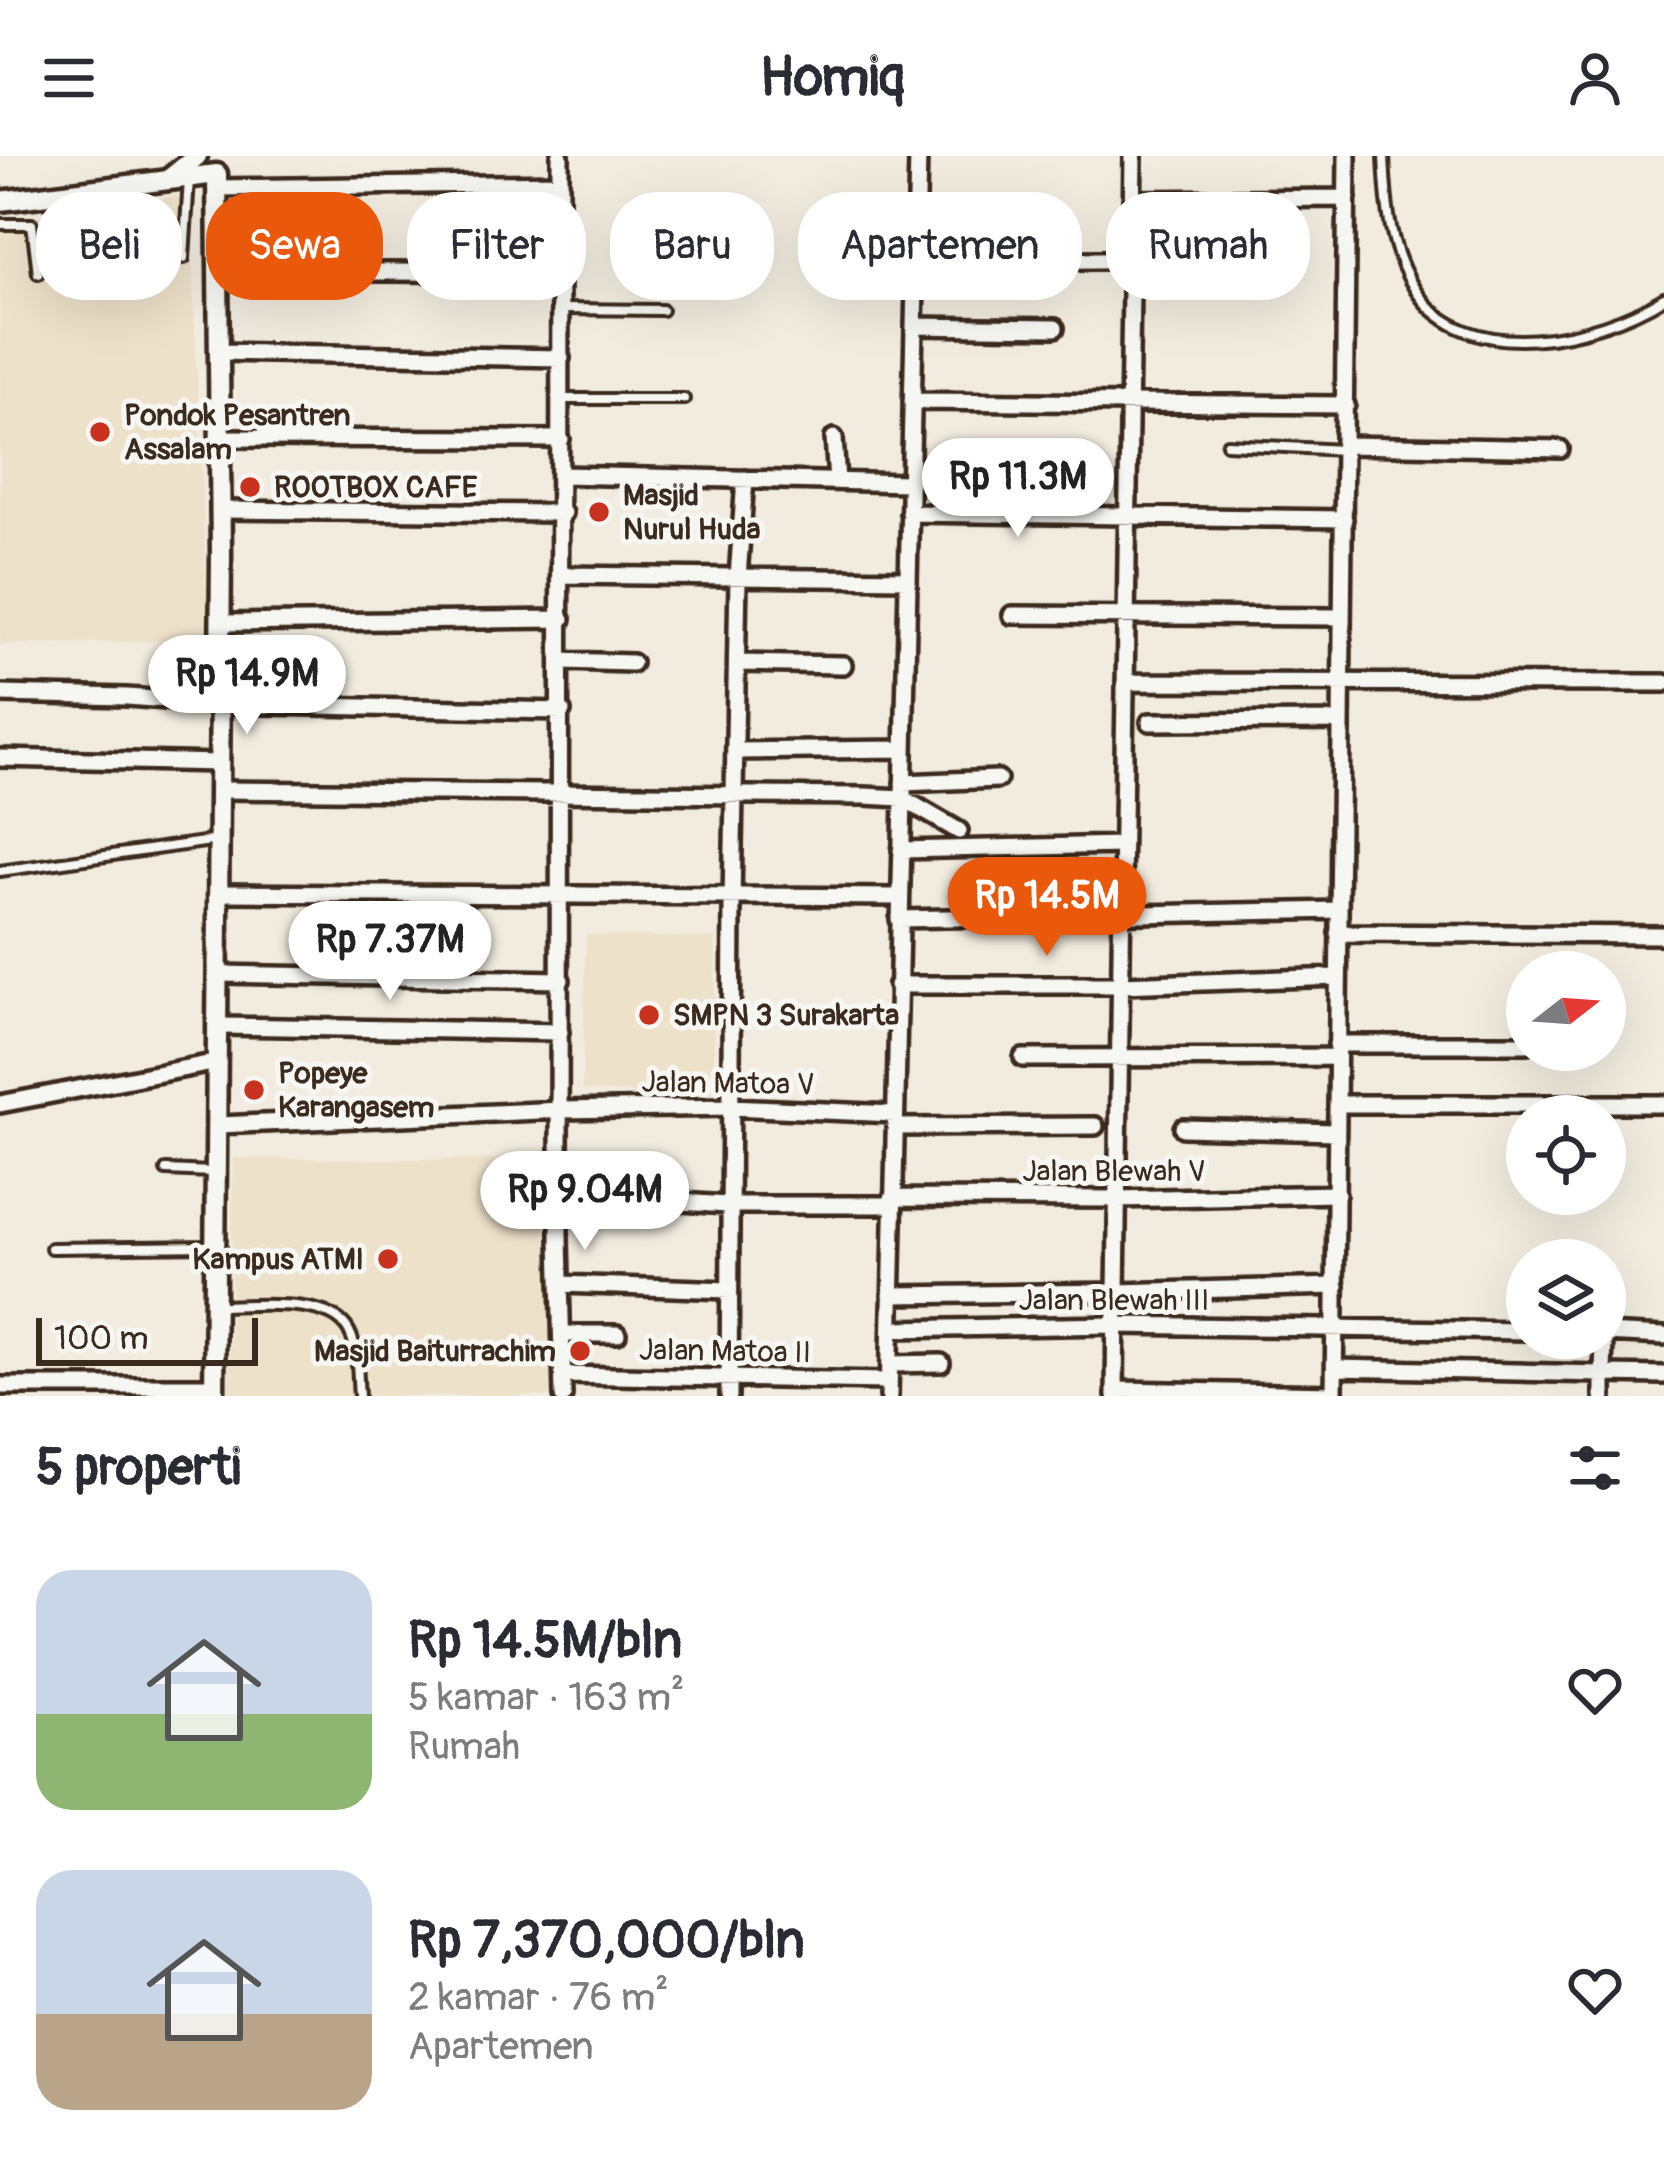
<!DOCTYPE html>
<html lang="id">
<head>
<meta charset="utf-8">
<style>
  body { margin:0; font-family:Pangolin,sans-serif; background:#f2f2f3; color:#2b2b33; height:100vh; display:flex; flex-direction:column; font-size:45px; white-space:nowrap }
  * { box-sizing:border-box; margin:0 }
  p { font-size:39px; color:#7c7c81 }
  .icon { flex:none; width:66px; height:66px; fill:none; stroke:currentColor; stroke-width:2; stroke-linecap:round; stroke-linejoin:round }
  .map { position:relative; height:1240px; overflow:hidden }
  .sheet { display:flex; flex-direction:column; background:#fff; flex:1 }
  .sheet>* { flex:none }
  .banner { position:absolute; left:36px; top:36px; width:1593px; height:108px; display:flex; gap:24px }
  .needle { width:78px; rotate:73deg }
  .buttons { position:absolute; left:1506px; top:795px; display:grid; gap:24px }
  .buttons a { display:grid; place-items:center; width:120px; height:120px; border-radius:50%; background:#fff; box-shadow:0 12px 48px #0002; font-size:60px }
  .scale { position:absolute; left:36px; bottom:30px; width:222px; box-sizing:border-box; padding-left:12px; border:6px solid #3b2a1e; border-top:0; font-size:33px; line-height:42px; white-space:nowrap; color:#3b2a1e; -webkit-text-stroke:9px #f6f6f2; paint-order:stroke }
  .price { position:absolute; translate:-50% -102px; padding:0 27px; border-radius:42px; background:#fff; color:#222; font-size:39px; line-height:78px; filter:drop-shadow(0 3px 6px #0008) }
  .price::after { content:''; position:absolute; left:50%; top:72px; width:36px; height:27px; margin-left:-18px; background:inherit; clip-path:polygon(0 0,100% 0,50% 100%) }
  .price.current { background:#ea580c; color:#fff }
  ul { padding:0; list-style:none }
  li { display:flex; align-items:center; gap:36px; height:300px; padding:0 36px }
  li span { display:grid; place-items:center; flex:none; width:336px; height:240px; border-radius:36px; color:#555 }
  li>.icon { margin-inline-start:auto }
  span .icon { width:144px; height:144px; fill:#fffc; stroke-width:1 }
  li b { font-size:51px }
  h2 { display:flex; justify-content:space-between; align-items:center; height:144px; padding:0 36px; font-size:51px }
  .tag { padding:0 42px; border-radius:48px; background:#fff; box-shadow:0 12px 48px #0002; font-size:42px; line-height:108px }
  .tag.current { background:#ea580c; color:#fff }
  header { display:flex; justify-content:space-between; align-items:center; height:156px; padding:0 36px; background:#fff; font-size:54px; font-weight:800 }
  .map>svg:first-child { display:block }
</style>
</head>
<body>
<header><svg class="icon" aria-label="menu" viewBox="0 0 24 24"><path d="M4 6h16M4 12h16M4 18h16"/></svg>Homiq<svg class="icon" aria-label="person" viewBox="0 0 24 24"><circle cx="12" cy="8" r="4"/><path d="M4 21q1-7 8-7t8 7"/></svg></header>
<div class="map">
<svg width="1664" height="1240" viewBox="0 0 1664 1240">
  <rect width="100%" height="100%" fill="#f2ece0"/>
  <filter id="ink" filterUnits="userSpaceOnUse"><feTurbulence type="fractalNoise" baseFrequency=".00833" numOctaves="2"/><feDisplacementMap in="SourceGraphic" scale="24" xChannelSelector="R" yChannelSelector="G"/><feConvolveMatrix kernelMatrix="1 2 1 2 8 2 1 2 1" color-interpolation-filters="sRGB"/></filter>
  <g filter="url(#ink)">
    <!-- built -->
    <path fill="#ede1ca" d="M189,38L209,484L0,489V67Z
      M586,779L716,782L713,940L582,935Z
      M233,1002L547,1004L548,1044L535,1045V1066L544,1068L555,1163V1240H229Z"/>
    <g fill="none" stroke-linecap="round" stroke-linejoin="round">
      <defs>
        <path id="service" d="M1384,0C1386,47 1389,94 1416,135C1468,214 1598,183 1664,142
          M0,68H32L38,117
          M184,102L189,23
          M562,153L662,154
          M563,243H684
          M1227,288L1343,294
          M0,715L218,684
          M166,1014L212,1016
          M51,1092L212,1090
          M216,1150C250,1150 331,1140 349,1175C359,1194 357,1219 359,1240"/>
        <path id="minor" d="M560,0L559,1082L563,1240
          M216,32L560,27
          M1132,44L1347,42
          M916,106L1284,102
          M217,115L560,117
          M914,170L1055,172
          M219,196L561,202
          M912,245L1346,249
          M221,282L561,283
          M834,282L837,325
          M1345,289L1560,293
          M561,319L909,327
          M221,354L563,357
          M909,357L1344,363
          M562,419L907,423
          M1012,459L1340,461
          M221,467L562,463
          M562,505L632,507
          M737,507L843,509
          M1125,526L1664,527
          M0,538L127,541L221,548L562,555
          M1150,566L1339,565
          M735,595L903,593
          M0,602L220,607
          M903,627L998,623
          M220,634L865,640L902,642L959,675
          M901,694L1122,689
          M219,737L900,741
          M899,763L1339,754
          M1338,777L1664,779
          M219,818L561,824
          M897,829H1122L1337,821
          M220,870L560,876
          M1337,888H1527
          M1023,902L1337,901
          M0,948L218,906
          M1338,948H1664
          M219,969L561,954L730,951L895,958
          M895,971L1095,970
          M1183,972L1336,976
          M559,1038L727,1049H892
          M892,1042L1117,1043L1337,1038
          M561,1128L729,1134
          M891,1139L1116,1136L1133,0
          M893,1173L1116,1169L1527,1175
          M1605,1177L1664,1180
          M562,1178H617
          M891,1208L941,1207
          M1335,1212L1603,1218L1604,1182
          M563,1219L887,1225
          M0,1230H214
          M1115,1234L1334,1238
          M729,1240L732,746L738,422L745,323
          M889,1240L918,0
          M1115,1240L1116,1136L1336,1130
          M1334,1240L1347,0
          M1603,1240V1218L1664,1219"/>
        <path id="tertiary" d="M170,22L197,0
          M0,45L217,18L221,398L214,1240"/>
      </defs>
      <!-- service casing -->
      <use href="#service" stroke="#3b2a1e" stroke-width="16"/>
      <!-- minor casing -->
      <use href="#minor" stroke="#3b2a1e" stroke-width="24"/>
      <!-- tertiary casing -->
      <use href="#tertiary" stroke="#3b2a1e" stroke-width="27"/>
      <!-- service -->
      <use href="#service" stroke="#f6f6f2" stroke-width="8"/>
      <!-- minor -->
      <use href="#minor" stroke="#f6f6f2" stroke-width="15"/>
      <!-- tertiary -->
      <use href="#tertiary" stroke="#f6f6f2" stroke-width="18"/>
    </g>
  </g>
  <!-- markers -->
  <g fill="#c8321e" stroke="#f6f6f2" stroke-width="4.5">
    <circle cx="100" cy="276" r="12"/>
    <circle cx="250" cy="331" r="12"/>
    <circle cx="599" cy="356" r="12"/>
    <circle cx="649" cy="859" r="12"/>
    <circle cx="254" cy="934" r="12"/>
    <circle cx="388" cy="1103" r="12"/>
    <circle cx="580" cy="1195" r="12"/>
  </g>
  <g text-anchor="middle" stroke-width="10" stroke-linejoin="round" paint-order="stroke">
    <!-- poi labels -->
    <g font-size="30" font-weight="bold" fill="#3b2a1e" stroke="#f6f6f2" text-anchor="start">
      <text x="124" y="269">Pondok Pesantren<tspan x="124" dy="34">Assalam</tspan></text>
      <text x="274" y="341">ROOTBOX CAFE</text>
      <text x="623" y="349">Masjid<tspan x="623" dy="34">Nurul Huda</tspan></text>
      <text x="673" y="869">SMPN 3 Surakarta</text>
      <text x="278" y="927">Popeye<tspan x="278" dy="34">Karangasem</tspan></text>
      <text x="364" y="1113" text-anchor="end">Kampus ATMI</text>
      <text x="556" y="1205" text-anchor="end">Masjid Baiturrachim</text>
    </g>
    <!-- street labels -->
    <g font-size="30" fill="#3b2a1e" stroke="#f6f6f2">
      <text transform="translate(728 927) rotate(1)" y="10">Jalan Matoa V</text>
      <text x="1114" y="1025">Jalan Blewah V</text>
      <text x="1114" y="1154">Jalan Blewah III</text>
      <text transform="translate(725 1195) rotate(1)" y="10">Jalan Matoa II</text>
    </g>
  </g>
</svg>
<div class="buttons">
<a><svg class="needle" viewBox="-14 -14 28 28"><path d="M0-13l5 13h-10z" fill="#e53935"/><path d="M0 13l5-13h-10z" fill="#7c7c81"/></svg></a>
<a><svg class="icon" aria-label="locate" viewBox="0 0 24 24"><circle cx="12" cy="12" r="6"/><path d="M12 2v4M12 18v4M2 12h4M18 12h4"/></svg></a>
<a><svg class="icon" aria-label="layers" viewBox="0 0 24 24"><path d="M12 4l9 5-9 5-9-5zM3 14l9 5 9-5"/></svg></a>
</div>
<div class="scale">100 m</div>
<b class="price" style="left:1018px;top:384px">Rp 11.3M</b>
<b class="price" style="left:247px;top:581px">Rp 14.9M</b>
<b class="price current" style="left:1047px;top:803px">Rp 14.5M</b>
<b class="price" style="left:390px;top:847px">Rp 7.37M</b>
<b class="price" style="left:585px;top:1097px">Rp 9.04M</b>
<div class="banner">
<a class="tag">Beli</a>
<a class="tag current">Sewa</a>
<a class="tag">Filter</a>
<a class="tag">Baru</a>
<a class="tag">Apartemen</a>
<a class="tag">Rumah</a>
</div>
</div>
<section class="sheet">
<h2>5 properti<svg class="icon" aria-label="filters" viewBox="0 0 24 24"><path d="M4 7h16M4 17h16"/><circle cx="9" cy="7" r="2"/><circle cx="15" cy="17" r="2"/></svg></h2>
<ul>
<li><span style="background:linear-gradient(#c9d6e8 60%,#8fb573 0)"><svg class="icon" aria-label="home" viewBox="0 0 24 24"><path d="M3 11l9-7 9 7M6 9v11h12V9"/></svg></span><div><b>Rp 14.5M/bln</b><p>5 kamar · 163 m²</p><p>Rumah</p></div><svg class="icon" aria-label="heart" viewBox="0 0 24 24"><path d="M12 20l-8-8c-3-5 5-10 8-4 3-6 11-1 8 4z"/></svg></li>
<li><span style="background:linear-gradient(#c9d6e8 60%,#b9a48a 0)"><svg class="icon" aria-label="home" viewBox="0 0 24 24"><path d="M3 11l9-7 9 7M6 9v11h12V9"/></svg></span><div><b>Rp 7,370,000/bln</b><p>2 kamar · 76 m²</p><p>Apartemen</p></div><svg class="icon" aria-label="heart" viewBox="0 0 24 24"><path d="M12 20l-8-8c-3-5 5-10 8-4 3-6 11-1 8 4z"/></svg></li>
</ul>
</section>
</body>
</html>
